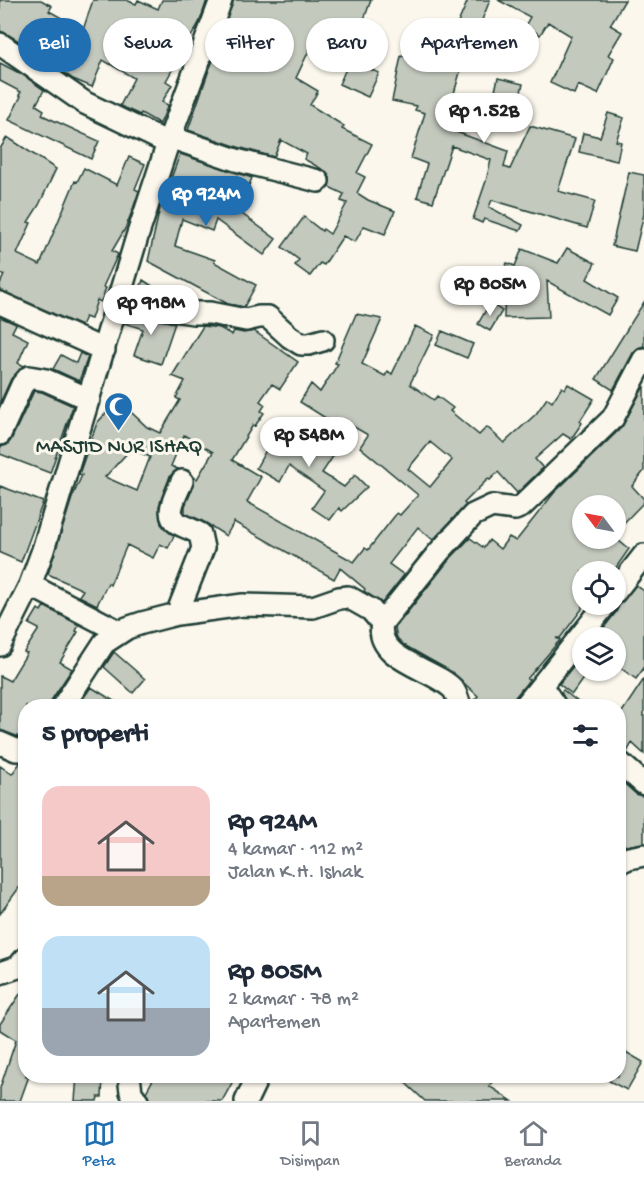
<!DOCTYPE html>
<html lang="id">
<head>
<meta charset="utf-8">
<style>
  body { margin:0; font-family:"Gochi Hand",sans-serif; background:#f2f2f3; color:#1f2937; height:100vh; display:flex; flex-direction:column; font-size:22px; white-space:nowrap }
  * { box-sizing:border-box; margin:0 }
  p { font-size:20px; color:#747a83 }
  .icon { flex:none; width:33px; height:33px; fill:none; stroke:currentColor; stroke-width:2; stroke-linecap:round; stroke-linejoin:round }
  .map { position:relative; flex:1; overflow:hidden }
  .sheet { position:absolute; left:18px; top:699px; width:608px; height:384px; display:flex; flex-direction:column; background:#fff; border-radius:24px; box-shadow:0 2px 4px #0004 }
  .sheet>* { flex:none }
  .banner { position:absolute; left:18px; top:18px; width:609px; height:54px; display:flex; gap:12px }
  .needle { width:39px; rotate:302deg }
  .buttons { position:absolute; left:572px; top:495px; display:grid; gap:12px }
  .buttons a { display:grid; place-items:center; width:54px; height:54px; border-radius:50%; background:#fff; box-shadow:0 2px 4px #0004; font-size:30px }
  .price { position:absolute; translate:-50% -51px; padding:0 14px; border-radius:21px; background:#fff; color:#222; font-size:20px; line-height:39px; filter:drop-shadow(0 2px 3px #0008) }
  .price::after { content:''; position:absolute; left:50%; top:36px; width:18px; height:14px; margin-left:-9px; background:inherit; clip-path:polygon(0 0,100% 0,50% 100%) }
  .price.selected { background:#1f6fb2; color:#fff }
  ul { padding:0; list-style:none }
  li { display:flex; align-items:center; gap:18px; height:150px; padding:0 24px }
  li span { display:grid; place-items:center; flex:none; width:168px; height:120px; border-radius:18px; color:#555 }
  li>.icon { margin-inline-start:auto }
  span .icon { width:72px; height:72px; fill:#fffc; stroke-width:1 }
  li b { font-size:26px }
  h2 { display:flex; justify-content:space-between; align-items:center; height:72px; padding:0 24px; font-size:26px }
  .chip { padding:0 21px; border-radius:27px; background:#fff; box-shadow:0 2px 4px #0004; font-size:21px; line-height:54px }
  .chip.selected { background:#1f6fb2; color:#fff }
  .menu { display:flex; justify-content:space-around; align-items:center; height:84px; border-top:2px solid #e0e1e3; background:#fff; font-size:16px; color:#747a83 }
  .menu a { display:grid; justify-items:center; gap:3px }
  .menu .selected { color:#1f6fb2 }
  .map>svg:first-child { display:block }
</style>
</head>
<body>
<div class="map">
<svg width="644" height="1101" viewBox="0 0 644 1101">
  <rect width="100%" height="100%" fill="#fbf7ec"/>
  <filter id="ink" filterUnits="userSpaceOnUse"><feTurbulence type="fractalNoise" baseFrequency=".0167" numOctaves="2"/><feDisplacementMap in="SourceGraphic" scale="12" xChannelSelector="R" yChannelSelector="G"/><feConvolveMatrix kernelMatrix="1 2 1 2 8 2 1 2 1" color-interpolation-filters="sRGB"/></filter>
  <g filter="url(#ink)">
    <!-- building -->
    <path fill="#c4c9be" stroke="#1f3d34" stroke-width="1.5" fill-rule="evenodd" d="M0,0H41L52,6L49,11L83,30L93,0H126L136,4L138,0L158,9L162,0H207L200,21L166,81L172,85L162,102L168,105L160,124L141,113L140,115L120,106L134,78L103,60L92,87L73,79L63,72L64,68L7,34L0,31Z
      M233,0H371L353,50L329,40L327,45L314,40L296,78L318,91L310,105L344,126L342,129L372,144L357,173L365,177L357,193L368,200L395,211L385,234L364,226L355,242L343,236L324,265L320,263L310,276L295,265L299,260L282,247L304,217L322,231L323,229L330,234L347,203L341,201L344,194L329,187L330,178L327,172L304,159L307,154L281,140L274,157L238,147L188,130L209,70L222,40L220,39Z
      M468,0H490L478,30L458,23Z
      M498,0H625L610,25L622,32L608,55L614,58L598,94L578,85L574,94L550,83L571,36L548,22L540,35L525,26L530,17Z
      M438,26L464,31L458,60L463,62L453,97L460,98L451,130L508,151L504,167L510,169L530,126L575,139L558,191L595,201L587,228L492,200L489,207L523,225L520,231L484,219L482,223L473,219L486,181L491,160L452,146L433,202L417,197L427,164L411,158L425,113L415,110L417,106L392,101L401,56L421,59L422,53L432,55Z
      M350,60L379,73L368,97L339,84Z
      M0,63L23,75L44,90L36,105L44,110L42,115L99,141L91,159L9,120L21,96L19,95L21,92L0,81Z
      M498,78L523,84L519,100L494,95Z
      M608,113L624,118L616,141L621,142L617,161L579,152L583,133L600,137Z
      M7,137L56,169L39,205L28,222L31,223L17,254L40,265L75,181L77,182L84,168L117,185L129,157L145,164L135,189L139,191L133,209L125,229L112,251L118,254L103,287L106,288L101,302L97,300L91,319L85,317L81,326L0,290V284L4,275L0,273V149Z
      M180,154L252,178L238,211L276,239L264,255L216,220L212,231L182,219L175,246L215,260L214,262L256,285L244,307L228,304L148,261L160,208Z
      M629,172L644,175V214L635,251L612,246Z
      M567,248L595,263L587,279L618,298L608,315L547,281L549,317L504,318L505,281L500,280L507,263L515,266L522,249L558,263Z
      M143,280L169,297L140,289Z
      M644,302V346L638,348L633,353L613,390L596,379Z
      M490,303L502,311L490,331L478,324Z
      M128,312L175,323L161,364L134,355L143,329L124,323Z
      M356,314L382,319L362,364L385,376L388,371L392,374L415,326L434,335L410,384L434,400L437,396L453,408L450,411L479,435L487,427L504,443L536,414L547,398L552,402L562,387L565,389L568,384L594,399L580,421L582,423L571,439L563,434L535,459L543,468L517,493L498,472L490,480L488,479L464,503L466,505L433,540L418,527L389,564L404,575L382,603L364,591L365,589L340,568L334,579L234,522L226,536L206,523L185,513V506L194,485V477L197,479L213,452L184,435L171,466L178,469L170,476L159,506L161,524L174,536L168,548L160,544L153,558L127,545L110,585L108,583L97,605L79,596L83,590L48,574L72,498L82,475L79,474L97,423L118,400L147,427L160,433L180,400L176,398L185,381L172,376L203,326L220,328L232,335L234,331L244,333L254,331L298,362L280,389L272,384L260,401L265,405L261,411L264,413L255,426L253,425L232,460L261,477L247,502L354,562L365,548L368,550L397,513L400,515L418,495L360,447L368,435L342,420L338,426L300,402L311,384L320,392L338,364L335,363ZM430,442L452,460L430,487L408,469ZM131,449L150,457L137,491L105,477Z
      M0,317L16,324L12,332L28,340L18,363L24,366L11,379L0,403Z
      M442,331L473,344L467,358L436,345Z
      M80,353L88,357L79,381L53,369L61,355L76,363Z
      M644,386V471L632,486L644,499V502L615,532V506H582V538H615L629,549L613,572H582V609L560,638H556L560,640L527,679L529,680L508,706H472V702L478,696L452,672L404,645L397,638L395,628L449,560L470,538L484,548L489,540L500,549L509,537L516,541L554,493L622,427Z
      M34,391L42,392L73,406L50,473L0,454V447L7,445L11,440Z
      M288,420L334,455L322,473L344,487L355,475L367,487L342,511L339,508L330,520L312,508L324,491L289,466L280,482L256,468L269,445L271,446Z
      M0,486L43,502L21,562L0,553Z
      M636,585L644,591V668L636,679L615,664V638H596L616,612L620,604Z
      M44,606L79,625L76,631L78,632L60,662L72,669L52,699L50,706H26V737H19L0,730V676L10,681L27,653L24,652L39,629L29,624L38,609L41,611Z
      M114,652L145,679L133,693L104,667Z
      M582,655V670H589L572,694L559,684Z
      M644,679V754L632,743L627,752L618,749V718Z
      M91,687L122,706H78Z
      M563,690L583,706H568L561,692Z
      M20,763H26V888L21,885L0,914V766L12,774Z
      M618,778L636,794L644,796V843L626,846L618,839Z
      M26,985V1076H29L20,1101H0V1088L16,1040L0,1030V1024Z
      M618,1052L624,1056L626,1052L643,1062L627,1090L609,1081L613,1076H618Z
      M77,1076H103L102,1097H98L97,1101H75Z
      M155,1076H222L233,1081L222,1101H150L146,1092Z
      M398,1076H480L492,1083L489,1086L512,1101H425Z"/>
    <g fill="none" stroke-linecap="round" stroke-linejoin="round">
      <defs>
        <path id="minor" d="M0,44L85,103L168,143
          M170,137L236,160L318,181
          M120,297L160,308L193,313H210L246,320L259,317H268L290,337L301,344H309L323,340
          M0,303L104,350
          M0,434L22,385L29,377L46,380L89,399
          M30,585L120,632
          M615,592L644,555
          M177,614L203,548L200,534C192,529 184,527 177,523C163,514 178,492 182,481
          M0,645L30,585L43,550L137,237L168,143L221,0
          M542,687L555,706
          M63,706L104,643L127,628L142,623L177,614L243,605L313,607L339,598L348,597L371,610L382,623
          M460,706C458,701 457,694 453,689C433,668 374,660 382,623L439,552L473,515L492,506L515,509L522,506L613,418L644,359
          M525,706L606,604
          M0,743L16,750H26
          M618,761L644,784
          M618,863L629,858L644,855
          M0,973L18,967L26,958
          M129,1076L131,1092L137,1101
          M246,1101L258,1076"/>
      </defs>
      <!-- minor casing -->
      <use href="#minor" stroke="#1f3d34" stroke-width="26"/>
      <!-- minor -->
      <use href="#minor" stroke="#fbf7ec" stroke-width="21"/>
    </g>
  </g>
  <!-- icons -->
  <defs>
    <symbol id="mosque-pin" viewBox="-11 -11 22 30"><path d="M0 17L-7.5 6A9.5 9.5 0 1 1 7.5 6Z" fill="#1f6fb2" stroke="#fbf7ec"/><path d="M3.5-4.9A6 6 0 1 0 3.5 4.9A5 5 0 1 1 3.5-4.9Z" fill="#fff"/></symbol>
  </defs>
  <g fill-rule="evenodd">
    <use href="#mosque-pin" x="102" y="390" width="33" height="45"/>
  </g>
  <g text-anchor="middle" stroke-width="6" stroke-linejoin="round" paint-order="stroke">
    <!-- poi labels -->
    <g font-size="21" fill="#1f3d34" stroke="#fbf7ec">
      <text x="119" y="452">MASJID NUR ISHAQ</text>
    </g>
  </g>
</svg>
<div class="buttons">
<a><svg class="needle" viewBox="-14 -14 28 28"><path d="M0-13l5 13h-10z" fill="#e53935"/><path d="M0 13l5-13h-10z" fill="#747a83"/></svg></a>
<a><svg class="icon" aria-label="locate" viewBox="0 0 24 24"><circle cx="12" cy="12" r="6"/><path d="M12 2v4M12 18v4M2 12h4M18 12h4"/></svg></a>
<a><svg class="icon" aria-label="layers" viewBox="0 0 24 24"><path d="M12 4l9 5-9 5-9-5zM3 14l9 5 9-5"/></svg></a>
</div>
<b class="price" style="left:484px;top:144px">Rp 1.52B</b>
<b class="price selected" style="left:206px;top:227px">Rp 924M</b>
<b class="price" style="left:490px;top:317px">Rp 805M</b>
<b class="price" style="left:151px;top:336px">Rp 918M</b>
<b class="price" style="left:309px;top:468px">Rp 548M</b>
<div class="banner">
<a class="chip selected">Beli</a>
<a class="chip">Sewa</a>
<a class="chip">Filter</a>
<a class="chip">Baru</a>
<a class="chip">Apartemen</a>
</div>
<section class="sheet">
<h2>5 properti<svg class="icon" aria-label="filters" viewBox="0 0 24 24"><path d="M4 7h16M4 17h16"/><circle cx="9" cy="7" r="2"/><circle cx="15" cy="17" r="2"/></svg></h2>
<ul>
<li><span style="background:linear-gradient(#f6c9c9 75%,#b9a48a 0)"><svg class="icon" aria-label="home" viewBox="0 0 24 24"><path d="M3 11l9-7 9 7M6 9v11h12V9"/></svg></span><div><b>Rp 924M</b><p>4 kamar · 112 m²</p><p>Jalan K.H. Ishak</p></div></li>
<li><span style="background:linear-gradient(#bfe0f5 60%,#9aa5b1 0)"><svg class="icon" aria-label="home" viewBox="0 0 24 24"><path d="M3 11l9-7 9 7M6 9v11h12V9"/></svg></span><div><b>Rp 805M</b><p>2 kamar · 78 m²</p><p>Apartemen</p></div></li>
</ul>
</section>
</div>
<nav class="menu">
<a class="selected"><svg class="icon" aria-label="map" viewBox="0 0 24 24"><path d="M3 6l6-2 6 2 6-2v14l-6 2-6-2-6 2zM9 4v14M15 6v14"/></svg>Peta</a>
<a><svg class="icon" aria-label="saved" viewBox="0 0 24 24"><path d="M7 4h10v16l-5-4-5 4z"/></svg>Disimpan</a>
<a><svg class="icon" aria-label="home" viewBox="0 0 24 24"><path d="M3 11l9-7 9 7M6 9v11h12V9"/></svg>Beranda</a>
</nav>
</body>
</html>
